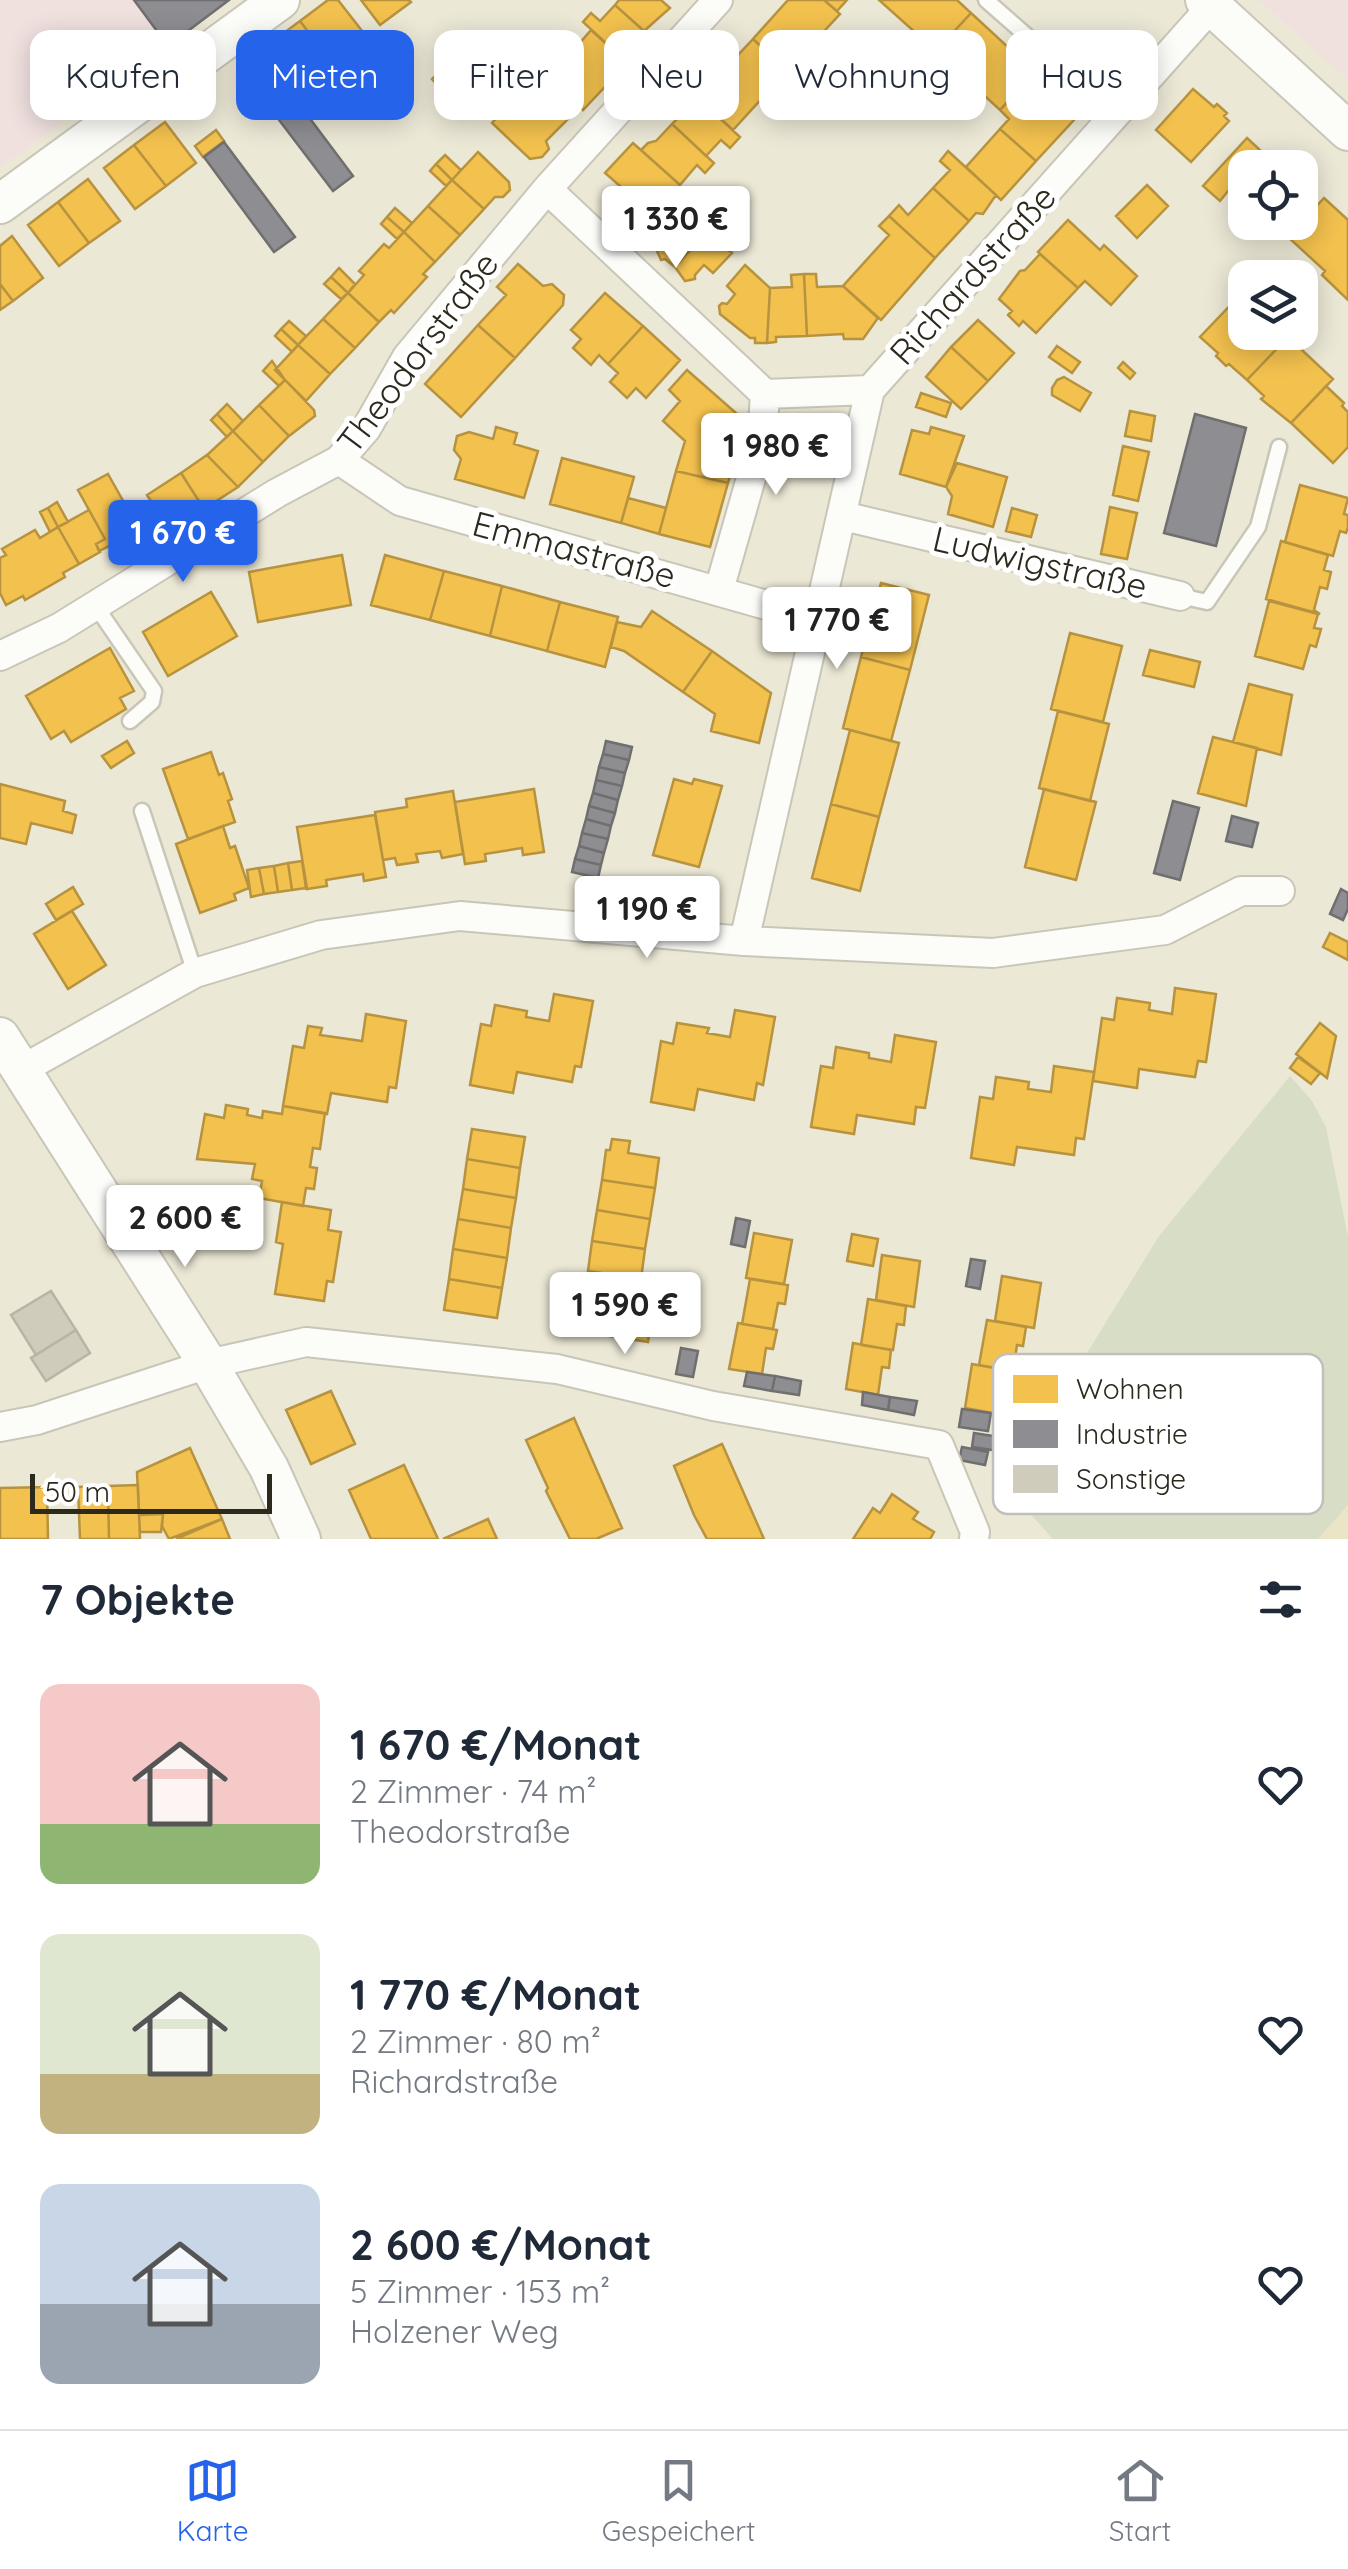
<!DOCTYPE html>
<html lang="de">
<head>
<meta charset="utf-8">
<style>
  body { margin:0; font-family:Quicksand,sans-serif; background:#f2f2f3; color:#1f2937; height:100vh; display:flex; flex-direction:column; font-size:38px; white-space:nowrap }
  * { box-sizing:border-box; margin:0 }
  p { font-size:32px; color:#747a83 }
  .icon { flex:none; width:55px; height:55px; fill:none; stroke:currentColor; stroke-width:2; stroke-linecap:round; stroke-linejoin:round }
  .map { position:relative; height:1539px; overflow:hidden }
  .drawer { display:flex; flex-direction:column; background:#fff; flex:1 }
  .drawer>* { flex:none }
  .banner { position:absolute; left:30px; top:30px; width:1290px; height:90px; display:flex; gap:20px }
  .tools { position:absolute; left:1228px; top:150px; display:grid; gap:20px }
  .tools a { display:grid; place-items:center; width:90px; height:90px; border-radius:20px; background:#fff; box-shadow:0 5px 25px #0003; font-size:50px }
  .scale { position:absolute; left:30px; bottom:25px; width:242px; box-sizing:border-box; padding-left:10px; border:5px solid #2c291d; border-top:0; font-size:28px; line-height:35px; white-space:nowrap; color:#2c291d; -webkit-text-stroke:8px #fff; paint-order:stroke }
  .price { position:absolute; translate:-50% -85px; padding:0 22px; border-radius:10px; background:#fff; color:#222; font-size:32px; line-height:65px; filter:drop-shadow(0 2px 5px #0008) }
  .price::after { content:''; position:absolute; left:50%; top:60px; width:30px; height:22px; margin-left:-15px; background:inherit; clip-path:polygon(0 0,100% 0,50% 100%) }
  .price.active { background:#2563eb; color:#fff }
  ul { padding:0; list-style:none }
  li { display:flex; align-items:center; gap:30px; height:250px; padding:0 40px }
  li span { display:grid; place-items:center; flex:none; width:280px; height:200px; border-radius:20px; color:#555 }
  li>.icon { margin-inline-start:auto }
  span .icon { width:120px; height:120px; fill:#fffc; stroke-width:1 }
  li b { font-size:42px }
  h2 { display:flex; justify-content:space-between; align-items:center; height:120px; padding:0 40px; font-size:42px }
  .pill { padding:0 35px; border-radius:20px; background:#fff; box-shadow:0 5px 25px #0003; font-size:35px; line-height:90px }
  .pill.active { background:#2563eb; color:#fff }
  .tab-bar { display:flex; justify-content:space-around; align-items:center; height:140px; border-top:2px solid #e0e1e3; background:#fff; font-size:28px; color:#747a83 }
  .tab-bar a { display:grid; justify-items:center; gap:5px }
  .tab-bar .active { color:#2563eb }
  .map>svg:first-child { display:block }
</style>
</head>
<body>
<div class="map">
<svg width="1348" height="1539" viewBox="0 0 1348 1539">
  <rect width="100%" height="100%" fill="#ece8d6"/>
  <!-- built -->
  <path fill="#ebe5c7" d="M1348,1506V1539H1317Z"/>
  <!-- industrial -->
  <path fill="#f0e1df" d="M0,0H224L0,168Z
    M1259,0H1348V80Z"/>
  <!-- green -->
  <path fill="#d8dec6" d="M1290,1076L1312,1101L1326,1127L1348,1237V1505L1318,1539H1053L1005,1486L1159,1236Z"/>
  <!-- homes -->
  <path fill="#f2c14e" stroke="#b7933f" stroke-width="2.5" d="M328,0H338L366,36L331,62L300,21Z
    M361,0H409L411,2L380,25Z
    M619,0H661L670,8L644,31L615,5Z
    M788,0H824L840,14L787,71L753,39Z
    M824,0H847L837,11Z
    M879,0H957L971,13L936,51Z
    M615,5L644,31L637,39L639,41L623,59L583,22L591,13L600,21Z
    M971,13L1035,72L1000,110L936,51Z
    M300,21L331,62L296,88L265,47Z
    M591,30L623,59L612,71L616,75L583,110L580,106L567,120L535,91L552,73L546,68L571,42L577,46Z
    M753,39L787,71L733,130L698,98Z
    M471,43L491,64L451,100L432,79Z
    M1035,72L1045,81L1050,75L1085,108L1036,161L1000,129L1009,119L1000,110Z
    M1193,89L1214,107L1217,104L1227,113L1224,116L1229,121L1191,162L1156,130Z
    M535,91L567,120L546,141L549,149L542,157L530,159L492,123L511,102L519,109Z
    M697,97L740,137L730,148L721,140L706,156L672,124L677,119L673,115L685,103L689,106Z
    M165,122L196,163L166,186L134,145Z
    M672,124L714,163L705,173L697,165L680,185L641,150L648,143L656,141Z
    M1000,129L1036,161L1001,200L966,167Z
    M216,130L224,141L203,157L195,146Z
    M1247,138L1262,152L1268,151L1279,168H1245V207L1228,191L1220,201L1203,186Z
    M633,143L680,185L653,217L632,198L625,199L620,186L605,173Z
    M134,145L166,186L135,209L104,168Z
    M948,151L996,195L983,214L976,213L969,221L933,188L950,170L940,161Z
    M478,152L509,182L510,190L503,197H495L484,209L452,180Z
    M445,155L461,170L452,180L436,164Z
    M436,164L452,180L446,186L430,171Z
    M88,179L120,221L89,243L58,202Z
    M452,180L484,209L460,235L428,206Z
    M1147,185L1168,206L1137,238L1116,216Z
    M933,188L969,221L935,258L889,216L899,205L908,215Z
    M1324,198L1348,220V300L1322,275L1325,271L1288,237Z
    M58,202L89,243L59,266L28,225Z
    M428,206L460,235L435,262L404,232Z
    M395,208L412,223L404,232L387,217Z
    M683,209L707,231L675,267L665,259L661,260L657,251L674,237L665,229Z
    M889,216L935,258L881,320L843,286L889,235L879,226Z
    M387,217L404,232L397,239L381,224Z
    M1068,220L1100,250L1104,245L1137,276L1111,305L1085,281L1078,288L1038,252Z
    M707,231L732,253L713,273L704,265L695,275V279L685,281L675,267Z
    M404,232L435,262L423,274L427,277L394,313L391,310L379,322L348,293L364,275L359,271L384,244L389,248Z
    M12,236L43,278L13,301L0,284V246Z
    M1040,254L1078,288L1036,333L1023,321L1019,326L1008,315L1012,311L999,299L1020,271L1025,270Z
    M518,264L543,286L552,284L564,295L563,305L515,358L478,325L506,295L497,287Z
    M745,265L770,288L767,343H755V338H750L720,314L719,306L722,303L727,304L735,294L727,286Z
    M339,268L355,284L348,293L331,277Z
    M804,274H816L817,287L843,286L878,318L863,339H844L843,334L807,336Z
    M804,274L807,336L776,337V342L767,343L770,288L792,287L791,275Z
    M331,277L348,293L341,299L324,284Z
    M0,284L13,301L0,310Z
    M348,293L379,322L355,348L323,319Z
    M605,293L643,326L608,364L599,355L591,365L573,348L581,339L571,330Z
    M1242,293L1245,296V332H1283L1288,337L1247,380L1229,364L1226,366L1216,356L1218,353L1200,337Z
    M323,319L355,348L330,374L298,345Z
    M978,320L1014,353L988,381L951,347Z
    M289,321L306,336L298,345L281,329Z
    M478,325L515,358L461,417L425,384Z
    M643,326L680,360L646,398L636,388L627,398L610,382L618,373L608,364Z
    M281,329L298,345L292,352L275,336Z
    M1288,337L1333,379L1291,423L1261,399L1264,396L1247,380Z
    M298,345L330,374L306,401L275,370Z
    M1057,346L1080,362L1072,373L1049,357Z
    M951,347L988,381L961,409L926,377Z
    M272,361L285,380L279,386L263,371Z
    M1123,362L1135,373L1130,379L1118,368Z
    M687,370L745,421L728,483L676,471L685,441L663,421L680,401L669,390Z
    M1064,377L1091,393L1080,411L1052,395V388L1057,380Z
    M285,380L314,410L315,416L289,436L259,405Z
    M1326,386L1344,403L1342,406L1348,412V447L1333,463L1291,423Z
    M921,393L951,403L946,417L916,407Z
    M227,404L243,421L233,431L217,414Z
    M259,405L289,436L263,462L233,431Z
    M1130,411L1155,416L1151,441L1125,436Z
    M217,414L233,431L227,437L211,420Z
    M496,427L517,433L514,444L538,451L524,498L455,479L461,459L454,450L457,436L469,432L493,439Z
    M931,427L964,436L946,487L900,474L912,430L929,434Z
    M233,431L263,462L238,487L207,455Z
    M1123,446L1149,452L1138,501L1113,495Z
    M207,455L238,487L204,509L181,473Z
    M562,458L634,477L621,523L550,504Z
    M957,463L1007,477L993,527L948,514L952,496L946,487Z
    M676,471L728,483L710,547L659,534Z
    M181,473L204,509L170,531L147,495Z
    M108,474L140,531L99,551L96,544L105,539L78,490Z
    M1300,485L1348,498L1344,514L1348,515V527L1346,533L1340,531L1333,556L1285,542Z
    M628,498L666,508L659,534L621,523Z
    M57,502L68,522L58,527L48,508Z
    M1110,507L1137,513L1127,559L1101,554Z
    M48,508L58,527L50,532L40,512Z
    M1012,508L1037,515L1031,537L1006,531Z
    M89,510L105,539L96,544L100,552L79,564L58,527Z
    M58,527L79,564L63,573L65,577L25,600L23,596L6,605L0,593V558L6,555L2,549L35,530L40,538Z
    M1281,541L1328,555L1324,570L1331,572L1327,589L1320,587L1314,610L1320,614L1266,599Z
    M342,555L351,605L258,622L249,572Z
    M385,555L444,571L430,620L371,605Z
    M444,571L502,586L490,636L430,620Z
    M881,583L929,595L910,670L861,657Z
    M502,586L560,602L547,651L490,636Z
    M211,592L237,636L168,676L143,632Z
    M1269,601L1318,614L1314,628L1321,629L1316,647L1310,645L1303,669L1255,656Z
    M560,602L618,617L605,667L547,651Z
    M652,611L712,651L683,692L624,651L611,647L617,622L641,627Z
    M1070,633L1122,646L1103,722L1051,709Z
    M110,648L134,691L120,698L126,709L71,742L64,731L51,739L26,696Z
    M1150,650L1200,662L1194,687L1143,675Z
    M712,651L771,693L759,743L711,731L715,714L683,692Z
    M861,657L910,670L891,741L843,728Z
    M1249,684L1292,695L1281,755L1233,742Z
    M1058,711L1109,724L1090,801L1039,788Z
    M850,730L899,743L879,817L831,804Z
    M1213,737L1257,748L1246,806L1198,793Z
    M127,741L134,753L111,768L102,756Z
    M211,752L219,775L223,773L232,799L228,801L235,822L188,839L163,769Z
    M674,779L692,784L694,779L722,786L699,867L653,855Z
    M0,784L65,801L63,811L76,815L72,833L31,823L26,844L0,838Z
    M534,789L544,852L523,855L522,848L485,854L486,861L465,864L455,802Z
    M1044,789L1096,802L1076,880L1025,867Z
    M453,791L463,854L442,858L440,851L416,854L418,862L397,865L395,858L383,860L375,812L407,807L406,799Z
    M831,804L879,817L860,891L812,878Z
    M375,815L386,877L364,881L363,874L326,880L327,886L307,889L297,827Z
    M223,826L230,848L235,846L249,888L234,894L236,900L200,913L176,844Z
    M302,861L306,888L292,890L288,863Z
    M288,863L292,890L278,892L274,866Z
    M274,866L278,892L264,894L259,868Z
    M259,868L264,894L251,897L247,870Z
    M73,887L83,904L56,920L46,904Z
    M72,911L106,965L68,989L34,934Z
    M1330,933L1348,942V960L1323,947Z
    M1175,988L1216,994L1206,1062L1198,1061L1195,1077L1139,1069L1137,1088L1093,1081L1102,1018L1114,1020L1117,998L1150,1003L1149,1010L1172,1014Z
    M554,994L593,1001L581,1067L575,1066L572,1082L517,1072L513,1093L470,1085L481,1024L491,1026L495,1005L527,1011L526,1017L549,1021Z
    M735,1010L775,1017L763,1085L757,1083L754,1100L698,1089L694,1110L651,1102L661,1041L673,1044L677,1023L709,1028L707,1033L730,1037Z
    M366,1014L406,1021L396,1088L389,1087L387,1102L331,1093L327,1114L283,1106L293,1046L304,1048L308,1026L322,1028L320,1035L362,1041Z
    M1320,1023L1336,1036L1327,1078L1296,1054Z
    M895,1035L936,1042L925,1108L916,1107L914,1124L857,1115L854,1134L811,1127L821,1066L833,1068L836,1047L869,1053V1058L891,1062Z
    M1298,1057L1320,1073L1311,1084L1290,1068Z
    M1054,1066L1094,1072L1084,1139L1076,1138L1074,1155L1017,1147L1014,1165L971,1158L980,1097L993,1099L996,1077L1029,1082L1028,1089L1051,1092Z
    M226,1105L248,1109L247,1115L262,1118L263,1111L282,1114L283,1106L325,1113L320,1149L313,1148L310,1167L317,1168L314,1189L306,1188L303,1206L259,1198L262,1181L252,1179L255,1164L197,1159L205,1114L224,1118Z
    M472,1129L525,1137L520,1168L467,1159Z
    M612,1139L630,1141L628,1153L659,1158L655,1188L602,1180L606,1150H610Z
    M467,1159L520,1168L516,1198L463,1189Z
    M602,1180L655,1188L650,1219L597,1210Z
    M463,1189L516,1198L511,1228L458,1219Z
    M282,1202L331,1210L328,1230L341,1232L333,1282L327,1281L324,1301L275,1294L283,1244L276,1242Z
    M597,1210L650,1219L645,1249L592,1241Z
    M458,1219L511,1228L507,1258L453,1249Z
    M754,1233L792,1240L784,1284L746,1278Z
    M852,1234L878,1239L873,1266L847,1261Z
    M592,1241L645,1249L641,1279L588,1271Z
    M453,1249L507,1258L502,1288L449,1279Z
    M882,1255L920,1261L914,1307L876,1300Z
    M588,1271L641,1279L640,1285L656,1287L652,1312L583,1301Z
    M1002,1276L1041,1283L1034,1328L995,1321Z
    M449,1279L502,1288L497,1318L444,1310Z
    M750,1279L788,1285L785,1304L778,1303L773,1329L742,1324Z
    M868,1299L906,1306L904,1325L897,1324L893,1350L861,1345Z
    M583,1301L652,1312L648,1342L578,1331Z
    M987,1320L1026,1327L1023,1346L1017,1345L1013,1371L979,1365Z
    M738,1323L777,1330L773,1349L766,1348L762,1374L729,1369Z
    M853,1343L891,1350L889,1368L882,1367L878,1395L846,1389Z
    M972,1364L1011,1371L1008,1389L1002,1388L998,1414L965,1408Z
    M331,1391L355,1444L311,1464L286,1410Z
    M574,1418L622,1528L596,1539H570L546,1491L548,1488L526,1440Z
    M722,1444L723,1446L764,1539H707L694,1515L674,1466Z
    M190,1448L222,1519L169,1539L162,1526L163,1514L139,1515L137,1472Z
    M404,1465L438,1539H371L349,1490Z
    M138,1485L140,1539H109L108,1486Z
    M108,1486L109,1539H80L78,1487Z
    M47,1487L48,1539H0V1488Z
    M892,1494L918,1512L913,1519L934,1532L930,1539H853L873,1508L880,1513Z
    M163,1514L161,1532H140L139,1515Z
    M222,1519L230,1539H176Z
    M488,1519L497,1539H443Z"/>
  <!-- industry -->
  <path fill="#8d8d92" stroke="#706f6f" stroke-width="2.5" d="M134,0H229L168,46Z
    M290,92L353,176L333,191L270,108Z
    M224,142L295,237L274,252L204,157Z
    M1195,414L1246,428L1216,546L1164,533Z
    M606,741L632,747L629,760L603,754Z
    M603,754L629,760L625,773L599,767Z
    M599,767L625,773L622,786L596,780Z
    M596,780L622,786L618,800L593,793Z
    M593,793L618,800L615,813L589,806Z
    M1173,801L1199,808L1180,880L1154,873Z
    M589,806L615,813L611,826L586,819Z
    M1232,816L1258,823L1252,847L1226,841Z
    M586,819L611,826L608,839L582,833Z
    M582,833L608,839L604,853L579,846Z
    M579,846L604,853L601,865L575,859Z
    M575,859L601,865L598,878L572,872Z
    M1341,889L1348,893V909L1343,920L1330,914Z
    M736,1218L750,1221L745,1247L731,1244Z
    M971,1259L985,1261L980,1289L966,1286Z
    M681,1348L698,1351L693,1377L676,1374Z
    M747,1372L775,1376L772,1391L744,1386Z
    M775,1376L801,1381L799,1395L772,1391Z
    M863,1392L890,1397L888,1410L862,1405Z
    M890,1397L917,1401L914,1415L888,1410Z
    M962,1409L991,1413L988,1431L959,1427Z
    M974,1433L1000,1437L999,1451L972,1447Z
    M962,1447L988,1452L985,1465L959,1460Z"/>
  <!-- building -->
  <path fill="#d0ccbc" stroke="#b8b5a7" stroke-width="2.5" d="M51,1291L76,1330L36,1355L11,1315Z
    M76,1330L90,1353L46,1381L31,1358Z"/>
  <g fill="none" stroke-linecap="round" stroke-linejoin="round">
    <defs>
      <path id="lane" d="M986,0L1044,51
        M1180,596L1207,602L1258,527L1279,447
        M95,605L154,691L152,702L130,721
        M142,811L195,973"/>
      <path id="street" d="M547,189L765,394
        M765,394L870,390
        M339,460L400,501L819,620
        M843,516L1180,596
        M719,590L762,440L765,394
        M0,656L59,628L277,493L339,460L366,429L407,357L547,189L718,0
        M744,941L870,390L1212,6
        M21,1070L195,973L321,935L460,916L744,941L993,953L1165,930L1241,891H1280
        M0,1427L37,1420L208,1364L306,1342L557,1369L713,1406L939,1445L975,1532L974,1539"/>
      <path id="secondary" d="M1205,0L1348,131
        M0,204L280,0
        M0,1037L208,1364L269,1468L301,1539"/>
    </defs>
    <!-- lane casing -->
    <use href="#lane" stroke="#c9c6b8" stroke-width="19"/>
    <!-- street casing -->
    <use href="#street" stroke="#c9c6b8" stroke-width="32"/>
    <!-- secondary casing -->
    <use href="#secondary" stroke="#c9c6b8" stroke-width="42"/>
    <!-- lane -->
    <use href="#lane" stroke="#fcfcf9" stroke-width="14"/>
    <!-- street -->
    <use href="#street" stroke="#fcfcf9" stroke-width="28"/>
    <!-- secondary -->
    <use href="#secondary" stroke="#fcfcf9" stroke-width="38"/>
  </g>
  <g text-anchor="middle" stroke-width="10" stroke-linejoin="round" paint-order="stroke">
    <!-- street labels -->
    <g font-size="35" fill="#2c291d" stroke="#fff">
      <text transform="translate(973 275) rotate(-48)" y="12">Richardstraße</text>
      <text transform="translate(418 353) rotate(-53)" y="12">Theodorstraße</text>
      <text transform="translate(574 550) rotate(15)" y="12">Emmastraße</text>
      <text transform="translate(1040 563) rotate(13)" y="12">Ludwigstraße</text>
    </g>
  </g>
  <!-- legend -->
  <rect x="993" y="1354" width="330" height="160" rx="15" fill="#fff" stroke="#c0bfbb" stroke-width="2.5"/>
  <rect x="1013" y="1375" width="45" height="28" fill="#f2c14e"/>
  <rect x="1013" y="1420" width="45" height="28" fill="#8d8d92"/>
  <rect x="1013" y="1465" width="45" height="28" fill="#d0ccbc"/>
  <g font-size="28" fill="#2c291d">
    <text x="1076" y="1399">Wohnen</text>
    <text x="1076" y="1444">Industrie</text>
    <text x="1076" y="1489">Sonstige</text>
  </g>
</svg>
<div class="tools">
<a><svg class="icon" aria-label="locate" viewBox="0 0 24 24"><circle cx="12" cy="12" r="6"/><path d="M12 2v4M12 18v4M2 12h4M18 12h4"/></svg></a>
<a><svg class="icon" aria-label="layers" viewBox="0 0 24 24"><path d="M12 4l9 5-9 5-9-5zM3 14l9 5 9-5"/></svg></a>
</div>
<div class="scale">50 m</div>
<b class="price" style="left:676px;top:271px">1 330 €</b>
<b class="price" style="left:776px;top:498px">1 980 €</b>
<b class="price active" style="left:183px;top:585px">1 670 €</b>
<b class="price" style="left:837px;top:672px">1 770 €</b>
<b class="price" style="left:647px;top:961px">1 190 €</b>
<b class="price" style="left:185px;top:1270px">2 600 €</b>
<b class="price" style="left:625px;top:1357px">1 590 €</b>
<div class="banner">
<a class="pill">Kaufen</a>
<a class="pill active">Mieten</a>
<a class="pill">Filter</a>
<a class="pill">Neu</a>
<a class="pill">Wohnung</a>
<a class="pill">Haus</a>
</div>
</div>
<section class="drawer">
<h2>7 Objekte<svg class="icon" aria-label="filters" viewBox="0 0 24 24"><path d="M4 7h16M4 17h16"/><circle cx="9" cy="7" r="2"/><circle cx="15" cy="17" r="2"/></svg></h2>
<ul>
<li><span style="background:linear-gradient(#f6c9c9 70%,#8fb573 0)"><svg class="icon" aria-label="home" viewBox="0 0 24 24"><path d="M3 11l9-7 9 7M6 9v11h12V9"/></svg></span><div><b>1 670 €/Monat</b><p>2 Zimmer · 74 m²</p><p>Theodorstraße</p></div><svg class="icon" aria-label="heart" viewBox="0 0 24 24"><path d="M12 20l-8-8c-3-5 5-10 8-4 3-6 11-1 8 4z"/></svg></li>
<li><span style="background:linear-gradient(#dfe7d0 70%,#c2b280 0)"><svg class="icon" aria-label="home" viewBox="0 0 24 24"><path d="M3 11l9-7 9 7M6 9v11h12V9"/></svg></span><div><b>1 770 €/Monat</b><p>2 Zimmer · 80 m²</p><p>Richardstraße</p></div><svg class="icon" aria-label="heart" viewBox="0 0 24 24"><path d="M12 20l-8-8c-3-5 5-10 8-4 3-6 11-1 8 4z"/></svg></li>
<li><span style="background:linear-gradient(#c9d6e8 60%,#9aa5b1 0)"><svg class="icon" aria-label="home" viewBox="0 0 24 24"><path d="M3 11l9-7 9 7M6 9v11h12V9"/></svg></span><div><b>2 600 €/Monat</b><p>5 Zimmer · 153 m²</p><p>Holzener Weg</p></div><svg class="icon" aria-label="heart" viewBox="0 0 24 24"><path d="M12 20l-8-8c-3-5 5-10 8-4 3-6 11-1 8 4z"/></svg></li>
</ul>
</section>
<nav class="tab-bar">
<a class="active"><svg class="icon" aria-label="map" viewBox="0 0 24 24"><path d="M3 6l6-2 6 2 6-2v14l-6 2-6-2-6 2zM9 4v14M15 6v14"/></svg>Karte</a>
<a><svg class="icon" aria-label="saved" viewBox="0 0 24 24"><path d="M7 4h10v16l-5-4-5 4z"/></svg>Gespeichert</a>
<a><svg class="icon" aria-label="home" viewBox="0 0 24 24"><path d="M3 11l9-7 9 7M6 9v11h12V9"/></svg>Start</a>
</nav>
</body>
</html>
